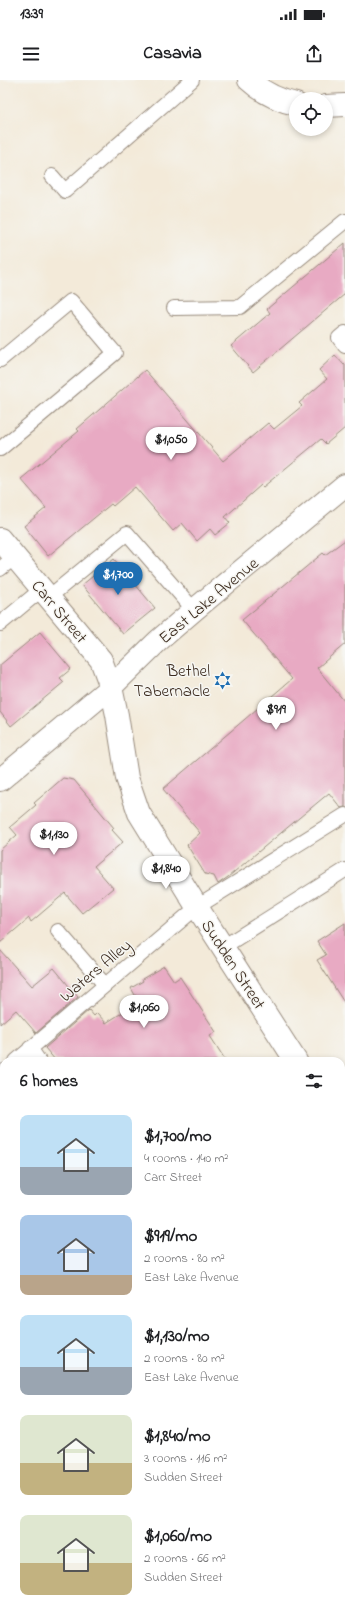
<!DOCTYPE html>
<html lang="en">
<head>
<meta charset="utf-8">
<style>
  body { margin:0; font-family:"Indie Flower",sans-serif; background:#f2f2f2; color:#202124; height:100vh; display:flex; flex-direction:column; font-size:15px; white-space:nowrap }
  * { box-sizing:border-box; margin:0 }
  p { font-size:13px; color:#757577 }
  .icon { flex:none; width:22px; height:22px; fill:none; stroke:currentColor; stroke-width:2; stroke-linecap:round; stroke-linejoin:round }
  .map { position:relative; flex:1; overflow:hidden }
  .drawer { position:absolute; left:0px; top:977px; width:345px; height:556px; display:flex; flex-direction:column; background:#fff; border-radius:12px 12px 0 0; box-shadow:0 2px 6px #0003 }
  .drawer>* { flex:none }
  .fabs { position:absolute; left:289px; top:12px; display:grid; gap:8px }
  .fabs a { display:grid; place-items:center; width:44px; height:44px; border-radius:50%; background:#fff; box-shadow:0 2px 6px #0003; font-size:20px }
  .price { position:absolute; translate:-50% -34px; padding:0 9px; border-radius:14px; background:#fff; color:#222; font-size:13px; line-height:26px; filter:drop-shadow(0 1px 2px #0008) }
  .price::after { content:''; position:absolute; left:50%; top:24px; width:12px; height:9px; margin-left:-6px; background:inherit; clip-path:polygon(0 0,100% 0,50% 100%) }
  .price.selected { background:#1f6fb2; color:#fff }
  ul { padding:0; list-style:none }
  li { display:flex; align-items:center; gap:12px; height:100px; padding:0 20px }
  li span { display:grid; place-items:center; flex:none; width:112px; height:80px; border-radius:8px; color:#555 }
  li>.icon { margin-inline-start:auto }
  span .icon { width:48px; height:48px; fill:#fffc; stroke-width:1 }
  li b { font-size:17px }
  h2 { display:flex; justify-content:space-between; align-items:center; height:48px; padding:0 20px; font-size:17px }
  .status { display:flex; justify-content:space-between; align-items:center; height:28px; padding:0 20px; background:#fff; direction:ltr }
  .status svg { height:11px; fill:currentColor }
  header { display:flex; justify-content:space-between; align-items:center; height:52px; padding:0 20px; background:#fff; font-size:18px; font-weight:800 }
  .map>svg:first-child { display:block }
</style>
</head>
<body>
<div class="status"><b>13:39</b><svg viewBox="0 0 49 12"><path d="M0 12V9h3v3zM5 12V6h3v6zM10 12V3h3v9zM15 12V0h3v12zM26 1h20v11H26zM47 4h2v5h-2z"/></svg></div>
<header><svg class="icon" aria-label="menu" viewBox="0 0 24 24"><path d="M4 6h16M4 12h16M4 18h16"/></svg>Casavia<svg class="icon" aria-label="share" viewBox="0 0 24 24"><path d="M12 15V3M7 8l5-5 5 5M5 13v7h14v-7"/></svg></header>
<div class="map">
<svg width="345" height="1533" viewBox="0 0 345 1533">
  <rect width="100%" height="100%" fill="#f6f6f2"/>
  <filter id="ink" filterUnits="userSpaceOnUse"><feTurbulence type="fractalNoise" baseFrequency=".025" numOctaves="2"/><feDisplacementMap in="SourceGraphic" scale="8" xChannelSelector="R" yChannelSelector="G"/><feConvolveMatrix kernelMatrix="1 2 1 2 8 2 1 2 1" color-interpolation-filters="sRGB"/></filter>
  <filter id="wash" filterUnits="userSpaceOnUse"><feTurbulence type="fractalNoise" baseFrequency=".012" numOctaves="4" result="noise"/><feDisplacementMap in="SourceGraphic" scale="16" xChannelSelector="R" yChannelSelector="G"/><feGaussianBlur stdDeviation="0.9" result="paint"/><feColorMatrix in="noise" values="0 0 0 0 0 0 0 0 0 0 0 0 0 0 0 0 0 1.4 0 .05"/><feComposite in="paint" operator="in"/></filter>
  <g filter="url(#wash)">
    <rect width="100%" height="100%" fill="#f3ead9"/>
    <g id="blocks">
      <!-- building -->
      <path fill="#e8aac3" d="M345,163V214L253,292L231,266L270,233L267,229Z
        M335,275L344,285L345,284V348L326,364L321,359L263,407L261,405L225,437L230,443L215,455L210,449L197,461L182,443L173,451L135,407L113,426L111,424L48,476L24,446L46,428L21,399L79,351L77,349L145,290L223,381L268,343L274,349L302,326L299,323L327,299L319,290Z
        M345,460V564L317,588L345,622V727L341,728L329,713L228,797L218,804L214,796L205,794L187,765L200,753L163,709L292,599L242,540L323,473L325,475Z
        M114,479L155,528L123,554L82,505Z
        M40,552L71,589L60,598L64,602L11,646L0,632V585Z
        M63,698L74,700L114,748L112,750L123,762L94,786L113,808L82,833L65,813L31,842L29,838L0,863V770L17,755L10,747L36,725L34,723Z
        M345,843V924L317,880L326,875L317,861Z
        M0,870L32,906L54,888L78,917L36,953L16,930L0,944Z
        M164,886L174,901L180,897L216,952L210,956L226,981H56L45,968L89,930L94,936L97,933L106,943L139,922L131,908L143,901L142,899Z"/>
    </g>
  </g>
  <g filter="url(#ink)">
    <use href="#blocks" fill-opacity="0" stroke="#978a7c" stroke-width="1"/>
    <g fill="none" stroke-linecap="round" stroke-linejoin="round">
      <defs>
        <path id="lane" d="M52,96L65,111L192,0
          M174,228L240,227L345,141
          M345,253L339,258L345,266
          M0,280L71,221L115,273L0,369
          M0,489L15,477
          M49,517L127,453L194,530
          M0,544L42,509
          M58,851L105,905
          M223,867L345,790
          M30,968L39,981
          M16,981L197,827L345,735
          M0,994L4,991
          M0,1413L4,1411
          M341,1452L345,1459"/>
        <path id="street" d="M249,0C263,13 277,20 296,24
          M326,26L345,25
          M0,459L101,580L111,607L117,635L127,698L139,733L197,827L296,981
          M341,1051L345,1057
          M0,1310L4,1316
          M341,1342L345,1340
          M140,1529L142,1533
          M45,1533L51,1529"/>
        <path id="primary" d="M0,700L111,607L158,561L194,530L345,405"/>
      </defs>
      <!-- lane casing -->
      <use href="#lane" stroke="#978a7c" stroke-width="16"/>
      <!-- street casing -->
      <use href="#street" stroke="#978a7c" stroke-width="24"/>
      <!-- primary casing -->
      <use href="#primary" stroke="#978a7c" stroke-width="24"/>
      <!-- lane -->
      <use href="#lane" stroke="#fff" stroke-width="14"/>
      <!-- street -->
      <use href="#street" stroke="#fff" stroke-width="22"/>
      <!-- primary -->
      <use href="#primary" stroke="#fff" stroke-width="22"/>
    </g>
  </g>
  <!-- icons -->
  <defs>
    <symbol id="synagogue-bare" viewBox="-9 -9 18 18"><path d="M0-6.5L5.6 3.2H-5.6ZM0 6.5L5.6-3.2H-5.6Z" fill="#1f6fb2" stroke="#f6f6f2" stroke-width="2.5" paint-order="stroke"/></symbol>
  </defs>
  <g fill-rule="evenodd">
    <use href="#synagogue-bare" x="210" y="588" width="25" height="25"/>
  </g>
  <g text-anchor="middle" stroke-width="3" stroke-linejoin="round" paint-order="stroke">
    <!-- street labels -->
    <g font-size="17" fill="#3b2a1e" stroke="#f6f6f2">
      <text transform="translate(208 520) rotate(-40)" y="6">East Lake Avenue</text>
      <text transform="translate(60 531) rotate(50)" y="6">Carr Street</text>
      <text transform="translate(234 884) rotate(57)" y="6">Sudden Street</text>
      <text transform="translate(95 890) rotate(-40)" y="6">Waters Alley</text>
    </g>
    <!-- poi labels -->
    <g font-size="17" fill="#3b2a1e" stroke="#f6f6f2" text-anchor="end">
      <text x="210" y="596">Bethel<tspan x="210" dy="20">Tabernacle</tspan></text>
    </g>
  </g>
</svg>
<div class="fabs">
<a><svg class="icon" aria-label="locate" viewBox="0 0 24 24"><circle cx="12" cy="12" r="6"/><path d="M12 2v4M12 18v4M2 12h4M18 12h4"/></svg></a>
</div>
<b class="price" style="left:171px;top:381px">$1,050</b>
<b class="price selected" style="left:118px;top:516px">$1,700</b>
<b class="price" style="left:276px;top:651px">$919</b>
<b class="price" style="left:54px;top:776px">$1,130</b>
<b class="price" style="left:166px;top:810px">$1,840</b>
<b class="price" style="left:144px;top:949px">$1,060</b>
<section class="drawer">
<h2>6 homes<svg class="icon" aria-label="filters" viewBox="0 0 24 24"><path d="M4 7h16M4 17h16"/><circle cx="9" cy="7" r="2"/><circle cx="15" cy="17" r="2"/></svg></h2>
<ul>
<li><span style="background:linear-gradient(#bfe0f5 65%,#9aa5b1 0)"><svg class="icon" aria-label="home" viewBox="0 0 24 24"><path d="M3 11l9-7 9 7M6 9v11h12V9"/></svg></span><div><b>$1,700/mo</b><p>4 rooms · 140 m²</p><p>Carr Street</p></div></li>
<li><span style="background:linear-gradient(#a9c7e8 75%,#b9a48a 0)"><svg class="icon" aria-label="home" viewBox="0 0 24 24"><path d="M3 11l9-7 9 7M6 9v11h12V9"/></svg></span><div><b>$919/mo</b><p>2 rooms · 80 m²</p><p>East Lake Avenue</p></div></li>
<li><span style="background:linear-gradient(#bfe0f5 65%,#9aa5b1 0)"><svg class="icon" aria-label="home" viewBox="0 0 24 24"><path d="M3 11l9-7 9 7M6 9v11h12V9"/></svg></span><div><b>$1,130/mo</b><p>2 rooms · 80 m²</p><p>East Lake Avenue</p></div></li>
<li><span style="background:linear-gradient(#dfe7d0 60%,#c2b280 0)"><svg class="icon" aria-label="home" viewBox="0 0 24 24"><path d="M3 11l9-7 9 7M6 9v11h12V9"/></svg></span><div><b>$1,840/mo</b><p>3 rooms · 116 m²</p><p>Sudden Street</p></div></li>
<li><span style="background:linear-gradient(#dfe7d0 60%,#c2b280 0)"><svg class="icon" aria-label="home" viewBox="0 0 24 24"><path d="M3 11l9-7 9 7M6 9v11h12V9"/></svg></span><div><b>$1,060/mo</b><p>2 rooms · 66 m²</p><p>Sudden Street</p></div></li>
</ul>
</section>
</div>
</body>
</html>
